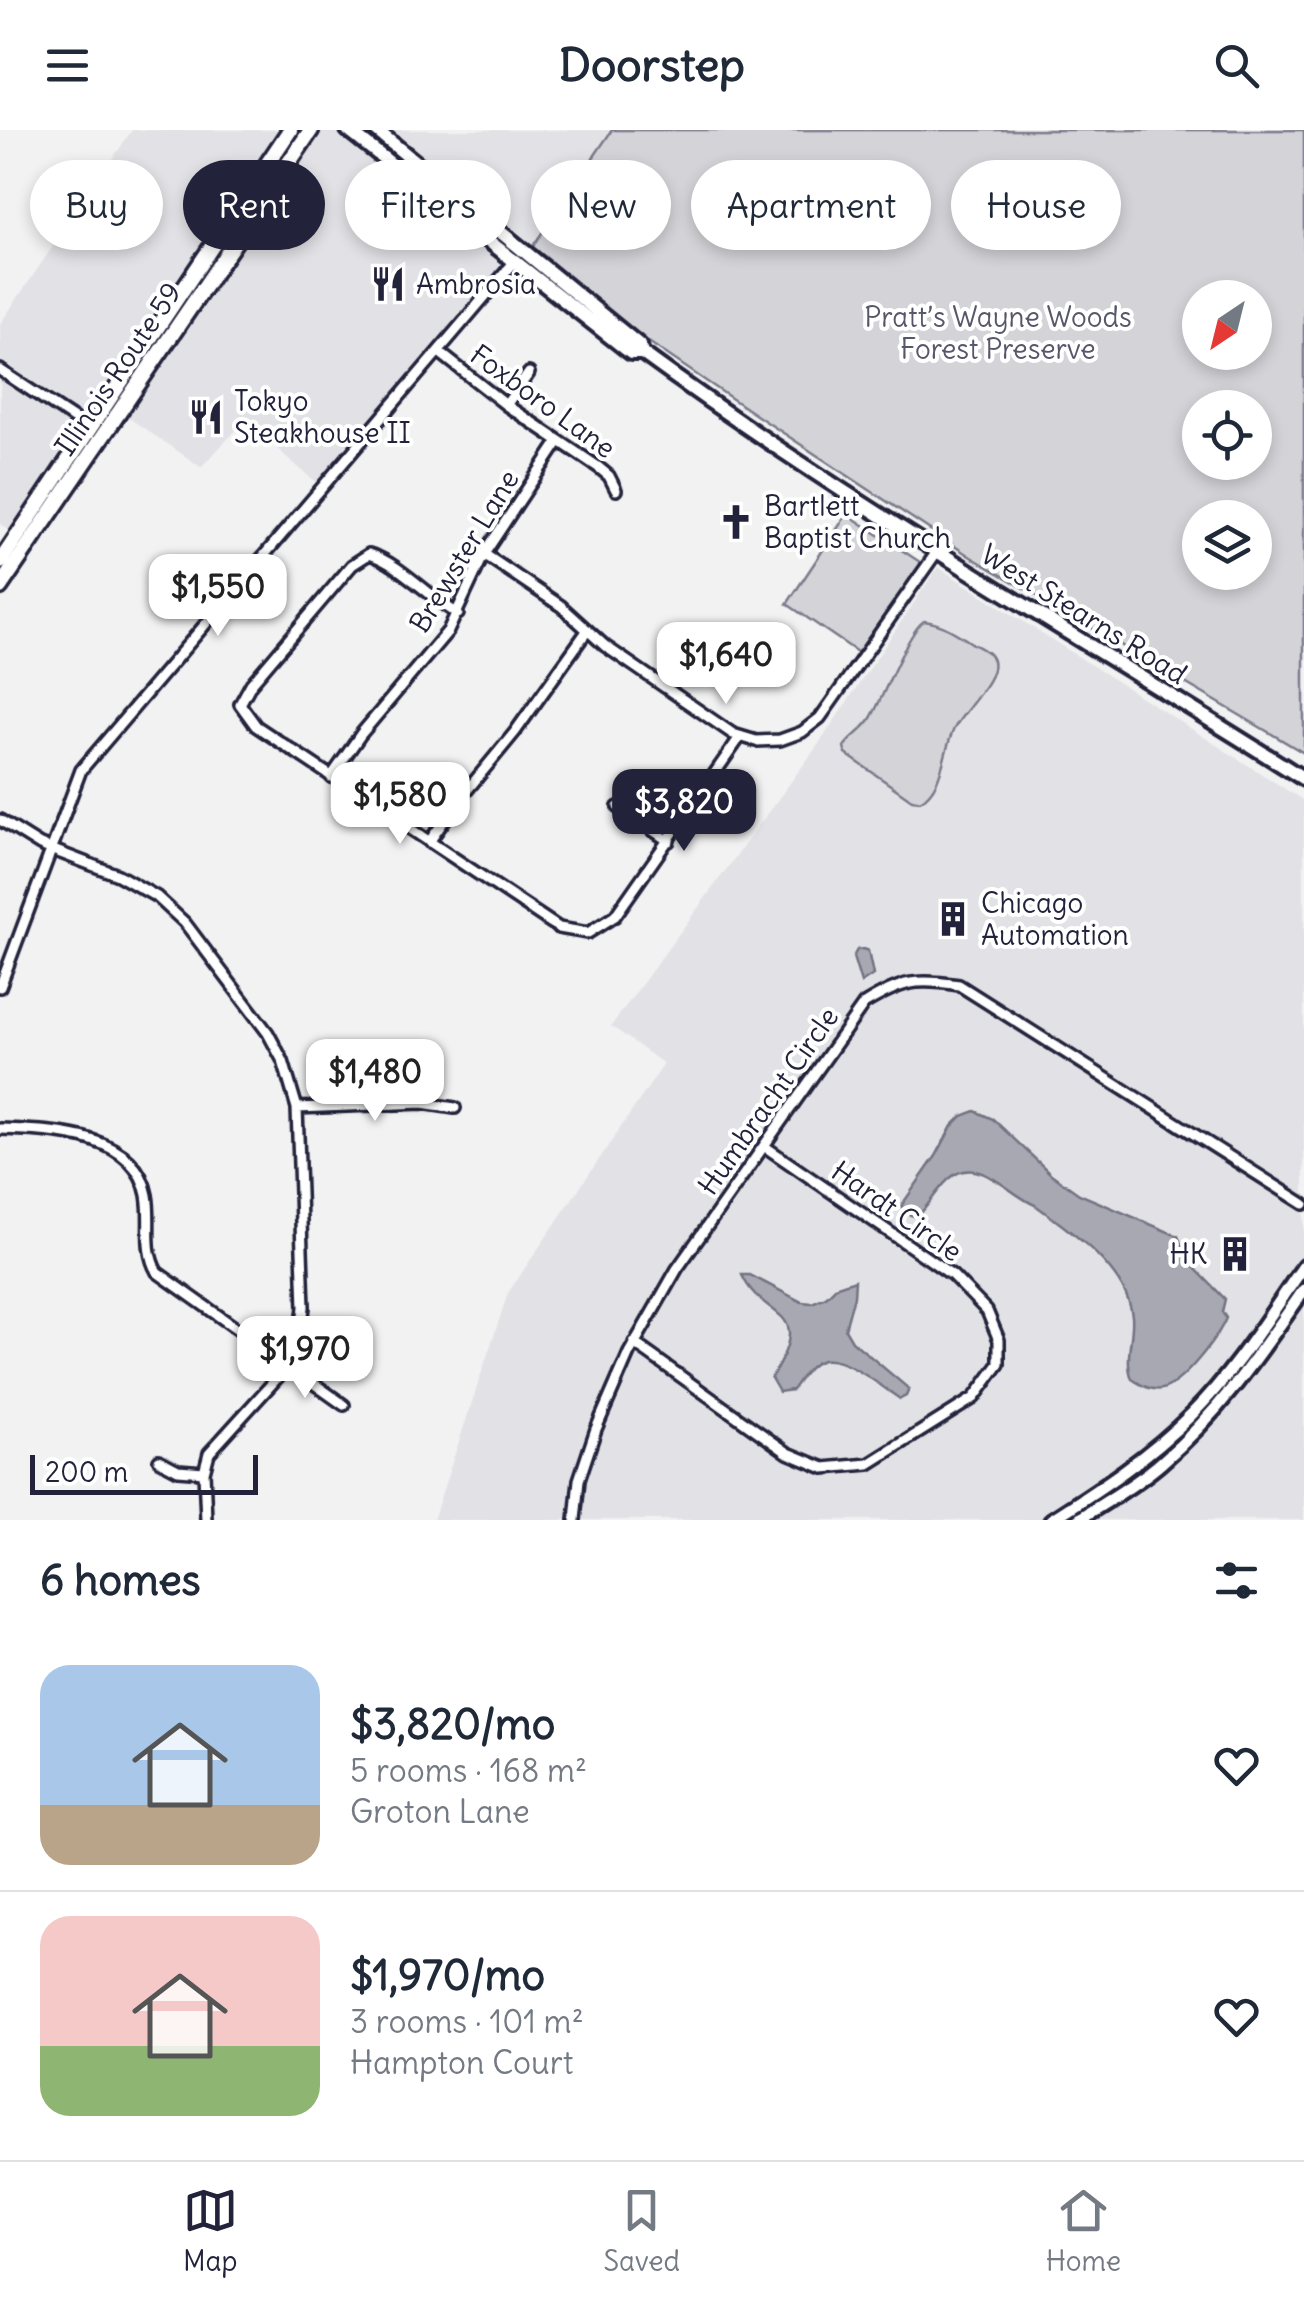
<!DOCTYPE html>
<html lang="en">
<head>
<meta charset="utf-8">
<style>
  body { margin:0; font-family:Delius,sans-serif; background:#f6f6f7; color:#1f2937; height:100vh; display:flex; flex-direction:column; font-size:38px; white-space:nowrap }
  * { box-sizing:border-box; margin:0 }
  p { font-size:32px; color:#747a83 }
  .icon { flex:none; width:55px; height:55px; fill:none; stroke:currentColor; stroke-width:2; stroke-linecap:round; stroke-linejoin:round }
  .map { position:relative; height:1390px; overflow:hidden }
  .panel { display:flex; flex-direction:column; background:#fff; flex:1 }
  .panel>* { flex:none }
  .hud { position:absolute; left:30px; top:30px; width:1245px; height:90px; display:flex; gap:20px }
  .needle { width:65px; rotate:215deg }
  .buttons { position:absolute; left:1182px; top:150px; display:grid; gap:20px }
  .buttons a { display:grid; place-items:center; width:90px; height:90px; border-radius:50%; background:#fff; box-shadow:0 5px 15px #0003; font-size:50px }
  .scale { position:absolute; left:30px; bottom:25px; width:228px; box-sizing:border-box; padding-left:10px; border:5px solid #22223b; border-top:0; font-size:28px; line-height:35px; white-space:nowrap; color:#22223b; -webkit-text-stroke:8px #fff; paint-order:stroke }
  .price { position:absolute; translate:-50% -85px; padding:0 22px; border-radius:20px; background:#fff; color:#222; font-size:32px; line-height:65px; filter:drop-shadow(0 2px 5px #0008) }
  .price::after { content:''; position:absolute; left:50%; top:60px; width:30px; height:22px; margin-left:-15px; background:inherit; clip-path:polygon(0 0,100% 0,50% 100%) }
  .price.selected { background:#22223b; color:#fff }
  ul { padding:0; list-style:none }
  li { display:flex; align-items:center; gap:30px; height:250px; padding:0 40px }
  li+li { border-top:2px solid #e0e1e3 }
  li span { display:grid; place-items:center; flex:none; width:280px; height:200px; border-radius:30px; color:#555 }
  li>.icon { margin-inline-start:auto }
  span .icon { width:120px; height:120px; fill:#fffc; stroke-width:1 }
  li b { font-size:42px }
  h2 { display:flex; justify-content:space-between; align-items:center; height:120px; padding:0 40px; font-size:42px }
  .chip { padding:0 35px; border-radius:45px; background:#fff; box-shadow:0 5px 15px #0003; font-size:35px; line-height:90px }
  .chip.selected { background:#22223b; color:#fff }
  header { display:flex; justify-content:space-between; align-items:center; height:130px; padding:0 40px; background:#fff; font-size:45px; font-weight:800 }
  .menu { display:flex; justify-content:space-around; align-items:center; height:140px; border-top:2px solid #e0e1e3; background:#fff; font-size:28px; color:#747a83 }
  .menu a { display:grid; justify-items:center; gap:5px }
  .menu .selected { color:#22223b }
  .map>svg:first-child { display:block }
</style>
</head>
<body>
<header><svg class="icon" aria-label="menu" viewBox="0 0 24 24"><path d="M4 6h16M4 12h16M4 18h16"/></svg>Doorstep<svg class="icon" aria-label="search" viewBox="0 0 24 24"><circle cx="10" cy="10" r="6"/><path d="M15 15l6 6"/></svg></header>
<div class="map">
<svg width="1304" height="1390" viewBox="0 0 1304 1390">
  <rect width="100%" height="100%" fill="#f2f2f3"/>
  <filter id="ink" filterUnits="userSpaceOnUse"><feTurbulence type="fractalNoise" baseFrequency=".01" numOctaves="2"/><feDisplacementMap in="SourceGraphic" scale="20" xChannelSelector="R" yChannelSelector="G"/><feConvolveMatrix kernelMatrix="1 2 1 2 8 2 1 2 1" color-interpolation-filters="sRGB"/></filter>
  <g filter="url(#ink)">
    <!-- built -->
    <path fill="#e2e2e6" d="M132,0H287L88,295L0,237V194Z
      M311,0H356L514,127L320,356L245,291L201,337L120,282Z
      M368,0H612L525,128Z
      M0,243L85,299L14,404L0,394Z
      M938,437L1304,671V1390H433L508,1163L664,934L611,896L818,615Z"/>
    <!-- green -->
    <path fill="#d3d3d8" stroke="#7a7a8a" stroke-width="2.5" fill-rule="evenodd" d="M612,0H1304V623L971,427L753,283L525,128ZM1200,168H1255V222H1200ZM1200,278H1255V332H1200ZM1200,388H1255V442H1200Z
      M847,384L923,434L860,524L787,474Z
      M924,491C942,493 958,504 973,514C979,517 989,521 992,528C1002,547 960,583 953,601C943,623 943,658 920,671L912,670L846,624L844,617C851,606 864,600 871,588C883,568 908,501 924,491Z"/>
    <!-- water -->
    <path fill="#a8a8b2" stroke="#727282" stroke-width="2.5" d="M863,819L868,821L873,845L861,853L853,827L857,820Z
      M975,981L993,989L1051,1044L1079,1064L1178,1106L1188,1131L1225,1169L1222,1182L1226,1188C1218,1207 1183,1254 1162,1259C1151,1261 1141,1255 1132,1249C1124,1228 1134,1207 1132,1186C1127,1140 1070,1100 1035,1075C1008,1064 978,1023 949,1049C936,1061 929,1075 917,1087L910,1085L901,1076L936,1026L952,996L962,986Z
      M742,1145H750L802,1172L812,1173L826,1167L837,1156L855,1150L854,1166L845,1199L852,1211L909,1259L906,1266L900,1269C882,1257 841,1223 820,1231C808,1235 800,1250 792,1260L779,1262L771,1248C817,1175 763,1192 742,1145Z"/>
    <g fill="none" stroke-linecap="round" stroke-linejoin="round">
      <defs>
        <path id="minor" d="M439,222L506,275L598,337L609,346L616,360
          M0,240L91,300
          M506,275L529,243
          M484,424L561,476L605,516L733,604L756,611L780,610L802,602L820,588L936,423
          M458,484C430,468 398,432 369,424L352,435L251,554L240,574L256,596L559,798L588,803L615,786L740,607
          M331,647L361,604L448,501L484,424L559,311
          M618,677L669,711
          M0,690L40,715L118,745L157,767L185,793L268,903L283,931L297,978L304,1177L301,1202L288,1236L209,1323L204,1342L206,1390
          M429,712L459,670L515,602L587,501
          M0,857L81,640L516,130
          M297,978L422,973L455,978
          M0,999C49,1001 135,1001 147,1065C152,1092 143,1118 157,1142L344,1275
          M634,1213L788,1323L824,1338L869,1334L974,1268L999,1234V1210L987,1181L952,1145L764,1016
          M159,1330L178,1340L204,1342
          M575,1390L579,1350L596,1299L629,1223L677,1139L864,874C902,851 915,848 959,855L1304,1074"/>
        <path id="tertiary" d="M1051,1390C1101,1358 1150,1326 1192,1284C1236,1240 1269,1186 1304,1136
          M1078,1390C1105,1372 1136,1355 1161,1333C1219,1284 1261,1222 1304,1160"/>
        <path id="secondary" d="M348,0L631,223H642C854,378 1082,508 1304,649
          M376,0L640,216L642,223"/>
        <path id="primary" d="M0,432L290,0
          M0,457L311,0"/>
      </defs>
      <!-- minor casing -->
      <use href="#minor" stroke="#22223b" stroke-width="16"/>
      <!-- tertiary casing -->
      <use href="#tertiary" stroke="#22223b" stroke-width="19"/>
      <!-- secondary casing -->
      <use href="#secondary" stroke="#22223b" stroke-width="20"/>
      <!-- primary casing -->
      <use href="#primary" stroke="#22223b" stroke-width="21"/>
      <!-- minor -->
      <use href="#minor" stroke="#fff" stroke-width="9"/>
      <!-- tertiary -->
      <use href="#tertiary" stroke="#fff" stroke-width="11"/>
      <!-- secondary -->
      <use href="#secondary" stroke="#fff" stroke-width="12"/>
      <!-- primary -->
      <use href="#primary" stroke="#fff" stroke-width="14"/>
    </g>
  </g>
  <!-- icons -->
  <defs>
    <symbol id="restaurant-bare" viewBox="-9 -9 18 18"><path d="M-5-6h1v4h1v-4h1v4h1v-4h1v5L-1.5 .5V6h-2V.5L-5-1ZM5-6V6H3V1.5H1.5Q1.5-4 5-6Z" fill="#22223b" stroke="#fff" stroke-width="2.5" paint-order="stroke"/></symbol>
    <symbol id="church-bare" viewBox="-9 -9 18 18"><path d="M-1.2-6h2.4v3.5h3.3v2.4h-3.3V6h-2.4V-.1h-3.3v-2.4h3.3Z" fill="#22223b" stroke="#fff" stroke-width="2.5" paint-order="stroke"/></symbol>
    <symbol id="building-bare" viewBox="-9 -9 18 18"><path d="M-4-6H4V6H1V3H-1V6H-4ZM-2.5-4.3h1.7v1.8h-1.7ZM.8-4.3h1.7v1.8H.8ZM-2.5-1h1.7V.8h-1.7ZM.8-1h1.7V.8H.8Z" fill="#22223b" stroke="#fff" stroke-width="2.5" paint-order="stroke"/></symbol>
  </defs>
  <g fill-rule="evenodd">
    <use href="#restaurant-bare" x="363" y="129" width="50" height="50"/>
    <use href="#restaurant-bare" x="181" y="262" width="50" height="50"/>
    <use href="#church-bare" x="711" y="367" width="50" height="50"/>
    <use href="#building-bare" x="928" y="764" width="50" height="50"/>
    <use href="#building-bare" x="1210" y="1099" width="50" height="50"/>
  </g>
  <g text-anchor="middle" stroke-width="8" stroke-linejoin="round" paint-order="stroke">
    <!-- poi labels -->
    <g font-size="28" fill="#22223b" stroke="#fff" text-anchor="start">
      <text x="416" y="164">Ambrosia</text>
      <text x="234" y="281">Tokyo<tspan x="234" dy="32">Steakhouse II</tspan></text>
      <text x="764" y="386">Bartlett<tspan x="764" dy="32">Baptist Church</tspan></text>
      <text x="981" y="783">Chicago<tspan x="981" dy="32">Automation</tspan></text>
      <text x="1207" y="1134" text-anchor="end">HK</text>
    </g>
    <!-- park labels -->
    <g font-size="28" fill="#57576a" stroke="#fff">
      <text x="998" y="197">Pratt’s Wayne Woods<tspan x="998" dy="32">Forest Preserve</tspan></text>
    </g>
    <!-- street labels -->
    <g font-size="28" fill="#22223b" stroke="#fff">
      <text transform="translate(118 239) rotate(-56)" y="10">Illinois Route 59</text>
      <text transform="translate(543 271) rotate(36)" y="10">Foxboro Lane</text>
      <text transform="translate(464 421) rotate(-59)" y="10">Brewster Lane</text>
      <text transform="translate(1084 484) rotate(32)" y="10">West Stearns Road</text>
      <text transform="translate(768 971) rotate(-55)" y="10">Humbracht Circle</text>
      <text transform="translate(897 1081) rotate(35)" y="10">Hardt Circle</text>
    </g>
  </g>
</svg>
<div class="buttons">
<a><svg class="needle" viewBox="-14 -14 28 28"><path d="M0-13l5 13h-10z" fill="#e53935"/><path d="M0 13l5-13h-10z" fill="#747a83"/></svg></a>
<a><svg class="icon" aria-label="locate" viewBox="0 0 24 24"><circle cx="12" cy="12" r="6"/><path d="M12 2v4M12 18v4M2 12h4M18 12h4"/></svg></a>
<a><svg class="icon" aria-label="layers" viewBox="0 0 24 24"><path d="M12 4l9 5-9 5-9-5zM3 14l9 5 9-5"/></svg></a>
</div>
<div class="scale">200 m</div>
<b class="price" style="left:218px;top:509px">$1,550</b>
<b class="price" style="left:726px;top:577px">$1,640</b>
<b class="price" style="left:400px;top:717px">$1,580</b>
<b class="price selected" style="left:684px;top:724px">$3,820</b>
<b class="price" style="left:375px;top:994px">$1,480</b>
<b class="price" style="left:305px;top:1271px">$1,970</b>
<div class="hud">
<a class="chip">Buy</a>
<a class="chip selected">Rent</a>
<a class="chip">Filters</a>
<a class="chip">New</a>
<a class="chip">Apartment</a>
<a class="chip">House</a>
</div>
</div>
<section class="panel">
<h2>6 homes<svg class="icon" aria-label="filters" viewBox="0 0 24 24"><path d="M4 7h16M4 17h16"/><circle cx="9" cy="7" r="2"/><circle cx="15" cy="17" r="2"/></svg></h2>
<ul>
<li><span style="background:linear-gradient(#a9c7e8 70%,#b9a48a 0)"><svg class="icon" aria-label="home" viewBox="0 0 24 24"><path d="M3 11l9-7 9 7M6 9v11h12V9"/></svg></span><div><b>$3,820/mo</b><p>5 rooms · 168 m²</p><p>Groton Lane</p></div><svg class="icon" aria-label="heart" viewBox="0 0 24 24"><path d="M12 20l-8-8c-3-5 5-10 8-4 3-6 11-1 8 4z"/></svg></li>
<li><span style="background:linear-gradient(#f6c9c9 65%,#8fb573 0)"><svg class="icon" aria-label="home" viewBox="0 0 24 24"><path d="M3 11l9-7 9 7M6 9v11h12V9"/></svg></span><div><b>$1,970/mo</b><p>3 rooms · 101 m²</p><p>Hampton Court</p></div><svg class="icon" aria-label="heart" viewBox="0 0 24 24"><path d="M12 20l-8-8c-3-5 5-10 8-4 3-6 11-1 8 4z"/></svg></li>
</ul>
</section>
<nav class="menu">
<a class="selected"><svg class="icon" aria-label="map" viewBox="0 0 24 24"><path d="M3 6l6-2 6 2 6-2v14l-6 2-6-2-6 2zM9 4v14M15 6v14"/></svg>Map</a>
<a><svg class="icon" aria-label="saved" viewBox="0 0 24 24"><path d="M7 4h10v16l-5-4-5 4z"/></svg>Saved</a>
<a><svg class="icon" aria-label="home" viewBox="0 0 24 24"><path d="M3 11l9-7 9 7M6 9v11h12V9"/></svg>Home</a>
</nav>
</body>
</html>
